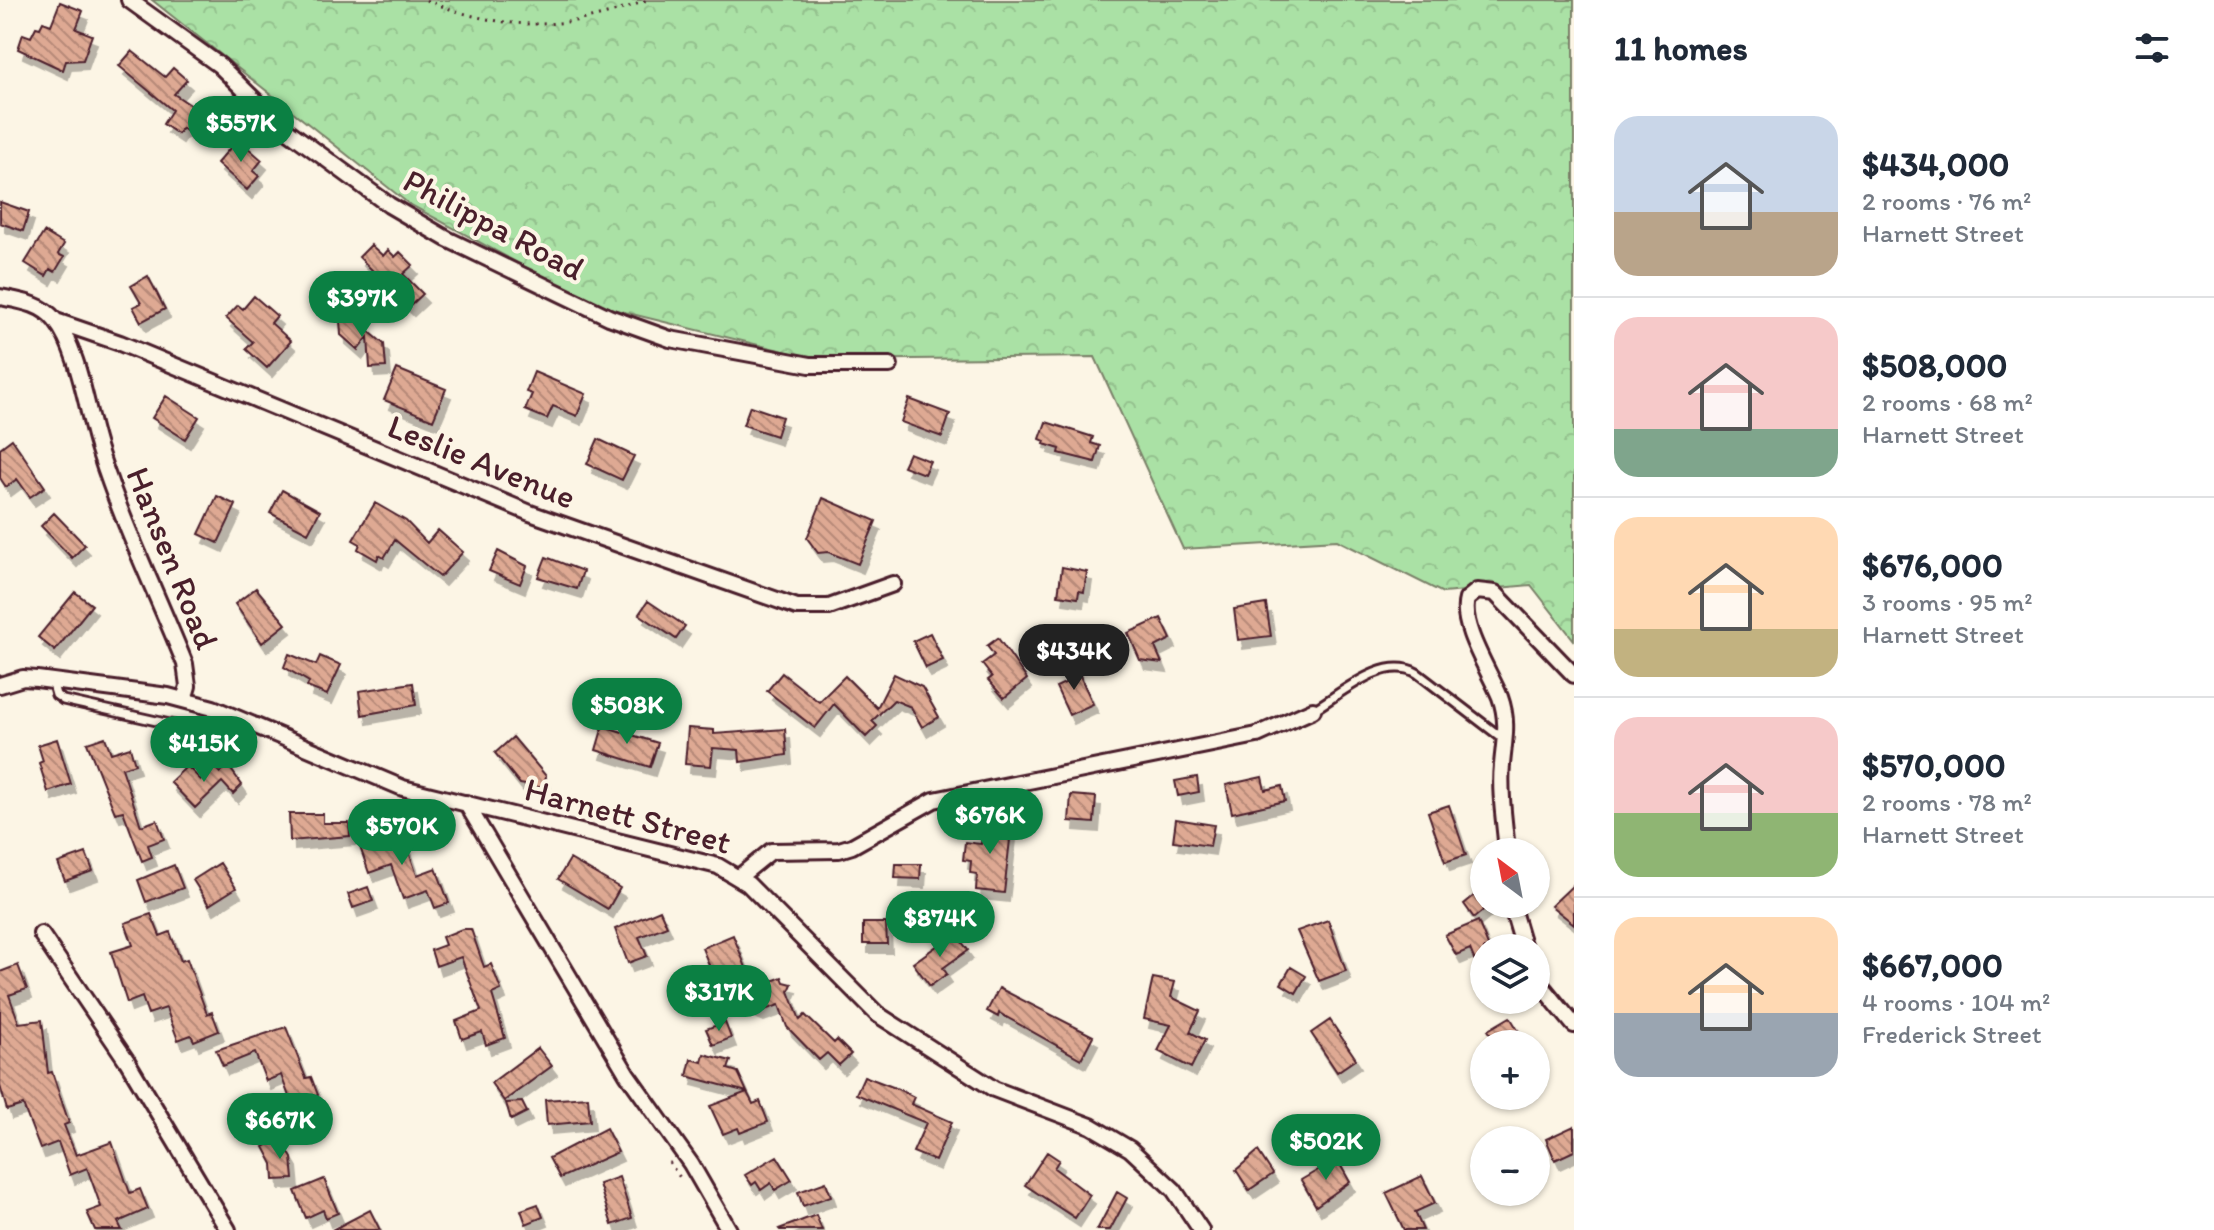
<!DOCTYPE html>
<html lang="en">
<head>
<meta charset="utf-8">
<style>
  body { margin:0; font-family:Itim,sans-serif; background:#f6f6f7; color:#1f2937; height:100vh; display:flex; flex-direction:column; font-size:30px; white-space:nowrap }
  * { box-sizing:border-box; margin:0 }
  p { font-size:26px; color:#747a83 }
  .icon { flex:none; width:44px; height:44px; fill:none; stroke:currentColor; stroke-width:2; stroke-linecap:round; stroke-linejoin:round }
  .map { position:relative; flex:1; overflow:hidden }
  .drawer { display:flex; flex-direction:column; background:#fff; width:640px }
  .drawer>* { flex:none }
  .needle { width:52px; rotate:328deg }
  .fabs { position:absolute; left:1470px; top:838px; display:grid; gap:16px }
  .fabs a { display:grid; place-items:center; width:80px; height:80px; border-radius:50%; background:#fff; box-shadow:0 2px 6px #0004; font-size:40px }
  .price { position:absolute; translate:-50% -68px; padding:0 18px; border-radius:28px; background:#0b8043; color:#fff; font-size:26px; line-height:52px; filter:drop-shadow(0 2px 4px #0008) }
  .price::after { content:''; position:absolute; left:50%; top:48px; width:24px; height:18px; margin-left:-12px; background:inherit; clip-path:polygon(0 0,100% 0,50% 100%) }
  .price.current { background:#222; color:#fff }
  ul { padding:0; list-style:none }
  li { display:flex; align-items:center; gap:24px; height:200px; padding:0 40px }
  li+li { border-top:2px solid #e0e1e3 }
  li span { display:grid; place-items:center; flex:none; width:224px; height:160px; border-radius:24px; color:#555 }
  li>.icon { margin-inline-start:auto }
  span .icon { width:96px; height:96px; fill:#fffc; stroke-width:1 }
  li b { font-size:34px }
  h2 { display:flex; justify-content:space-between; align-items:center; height:96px; padding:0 40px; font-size:34px }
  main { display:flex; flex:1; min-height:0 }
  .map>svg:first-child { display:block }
</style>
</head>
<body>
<main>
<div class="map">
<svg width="1574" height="1230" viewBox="0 0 1574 1230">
  <defs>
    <pattern id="forest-crowns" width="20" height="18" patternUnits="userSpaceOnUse" patternTransform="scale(2)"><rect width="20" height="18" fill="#aae1a5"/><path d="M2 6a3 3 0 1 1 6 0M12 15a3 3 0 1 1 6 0" fill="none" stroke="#94c18e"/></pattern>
    <pattern id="building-back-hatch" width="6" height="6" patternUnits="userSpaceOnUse" patternTransform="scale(2)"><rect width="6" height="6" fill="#dea993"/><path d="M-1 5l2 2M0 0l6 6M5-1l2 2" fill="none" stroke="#b68978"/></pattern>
    <filter id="shadow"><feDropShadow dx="5" dy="9" stdDeviation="0" flood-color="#0004"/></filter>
  </defs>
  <rect width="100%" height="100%" fill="#fcf5e5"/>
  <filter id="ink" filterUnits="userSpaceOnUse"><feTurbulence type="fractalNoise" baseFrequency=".0125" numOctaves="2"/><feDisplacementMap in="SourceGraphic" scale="16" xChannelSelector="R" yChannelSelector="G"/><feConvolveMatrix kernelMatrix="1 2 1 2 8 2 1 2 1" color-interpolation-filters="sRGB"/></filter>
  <g filter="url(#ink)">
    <!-- forest -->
    <path fill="url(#forest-crowns)" stroke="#7a8068" stroke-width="2" d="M152,0H1574V640L1531,585L1443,593L1337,540L1183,549L1095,357L820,360L595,305L409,204Z"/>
    <!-- building -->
    <path fill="url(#building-back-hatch)" stroke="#4a1f2b" stroke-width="2" filter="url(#shadow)" d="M60,2L83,11L76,29L92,35L83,60L66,61L63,70L18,49L23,34L31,37L36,27L40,28L43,22L51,25Z
      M132,51L165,77L173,68L187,80L174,94L204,114L191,134L182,128L178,134L163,124L172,110L119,66Z
      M238,139L262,160L253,171L259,176L247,190L217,163Z
      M0,202L29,212L23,231L0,223Z
      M44,232L64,244L58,254L64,257L55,272L50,269L46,276L25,263Z
      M371,245L383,256L388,250L395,257L400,252L413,265L403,274L423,294L409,307L395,293L386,302L365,280L373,271L359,257Z
      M148,276L165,309L141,322L133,307L141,303L131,286Z
      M254,296L277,316L271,323L291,341L267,368L246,349L253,342L226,318L238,305L243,309Z
      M339,306L384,344L386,367L370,368L368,337L358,350L341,335Z
      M397,369L446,389L433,420L384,400Z
      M534,372L586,394L577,416L553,406L547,419L525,410L532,394L526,392Z
      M166,396L199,417L185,439L152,418Z
      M909,399L950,414L942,437L901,422Z
      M750,406L782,417L776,436L743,425Z
      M1046,422L1093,437L1091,443L1100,446L1095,462L1059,453L1060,449L1044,444L1045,441L1040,439Z
      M12,439L45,487L30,497L17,479L6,487L0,478V448Z
      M598,439L634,456L622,480L587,464Z
      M909,453L930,461L924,474L903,466Z
      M282,490L320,511L308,533L270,513Z
      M217,496L236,505L218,543L199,534Z
      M823,498L876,521L858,564L828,552L818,553L807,538Z
      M375,503L406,521L427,543L438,530L463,552L440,577L395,540L384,558L379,555L377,560L358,549L360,544L353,540Z
      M54,513L85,545L72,558L41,526Z
      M498,551L527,566L520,584L489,571Z
      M546,557L583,571L577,589L538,577Z
      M1062,567L1087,572L1084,592L1079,591L1078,598L1058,595Z
      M256,588L286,624L262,643L235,604Z
      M75,592L92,605L55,651L38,637Z
      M648,601L685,626L676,639L639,614Z
      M1266,604L1271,636L1238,640L1234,609Z
      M1161,618L1171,639L1155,647L1162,663L1140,660L1128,633Z
      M930,633L943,660L926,668L913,641Z
      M998,638L1027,679L1004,698L988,680L992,677L982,664L994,655L987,646Z
      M289,654L316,665L320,656L341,665L327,695L307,687L309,682L284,667Z
      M1076,667L1093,704L1069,715L1056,687L1067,682L1063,672Z
      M782,673L819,702L845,676L877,708L894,674L922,687L939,717L922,727L911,707L894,700L872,721L877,726L866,737L834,704L815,728L767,691Z
      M413,683L416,705L362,715L359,691Z
      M603,726L658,743L650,767L596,750Z
      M688,728L714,730V734L785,729L787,755L740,762L739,750L713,748L711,766L685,764Z
      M105,737L111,753L130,747L135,764L122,768L141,826L157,820L164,839L148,845L152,857L142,861L123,811L115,813L87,743Z
      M513,737L546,776L544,788L520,784L495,753Z
      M57,739L71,784L48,792L39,763L43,761L38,745Z
      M228,765L242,785L233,794L222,782L195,808L170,782L187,766L201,780L214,767L220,773Z
      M1197,777L1199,792L1178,796L1175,781Z
      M1262,777L1265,790L1282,786L1285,801L1232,813L1226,785Z
      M1071,795L1096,797L1094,823L1069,821Z
      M1449,805L1466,855L1445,862L1428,812Z
      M289,814H323V823H349L350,836L290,841Z
      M984,819L1012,822L1004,893L976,890L977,874L970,873L971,861L963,860L965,842L981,844Z
      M1176,819L1214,825L1210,846L1173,841Z
      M401,829L417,875L436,868L449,903L435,908L428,890L403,899L391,865L369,873L359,844Z
      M86,853L93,871L65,881L58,863Z
      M570,859L620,888L608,909L558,879Z
      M220,863L236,888L209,905L193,880Z
      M896,864H921L920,879L895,878Z
      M174,865L183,888L146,902L138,880Z
      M1574,884V924L1551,906Z
      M368,887L373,901L353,908L348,894Z
      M1475,895L1486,908L1474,918L1464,904Z
      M660,910L667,926L639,937L647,956L628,963L615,929Z
      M151,914L160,936L170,932L181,961L187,959L207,1014L212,1012L219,1031L194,1041L191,1035L178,1040L166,1008L148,1014L142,997L127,1003L111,952L133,945L125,923Z
      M1328,920L1346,971L1319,981L1297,931Z
      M1478,921L1489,948H1484L1483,981L1470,949L1456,955L1445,935Z
      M863,923H886L887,944H863Z
      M462,929H471L484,967L491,964L501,990L492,994L505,1038L486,1045L482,1032L462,1039L456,1021L481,1011L461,957L436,966L431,950L445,945L442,937Z
      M955,933L968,950L943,968L947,974L930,986L913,963Z
      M733,935L747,970L716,982L702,948Z
      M18,965L27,989L9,995L19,1023L42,1020L48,1073L52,1072L69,1123L64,1125L76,1155L112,1142L130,1193L140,1189L148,1209L118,1222L122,1230H95L87,1212L101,1207L87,1168L70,1175L58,1142L40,1149L23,1105L7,1110L0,1086V972Z
      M1291,967L1306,976L1296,993L1281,984Z
      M782,977L784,982L792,984L789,991L800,1020L805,1015L834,1043L837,1040L851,1054L839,1065L827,1053L819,1060L787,1027L779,1005L759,1012L745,1006L753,995L751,989Z
      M1153,978L1175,982L1171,997L1200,1011L1190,1032L1205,1040L1191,1068L1158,1051L1171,1025L1144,1019Z
      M999,988L1093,1036L1081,1059L999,1013L998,1017L987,1011Z
      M1510,1017L1521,1035L1517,1037L1521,1044H1497L1488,1030Z
      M1330,1020L1356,1059L1337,1072L1311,1033Z
      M725,1022L731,1038L713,1045L706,1029Z
      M286,1027L306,1078L311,1077L318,1095L313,1097L319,1114L298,1121L281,1075L266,1081L255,1053L223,1066L216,1050Z
      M538,1048L552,1066L504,1101L491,1083Z
      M704,1054L731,1061L728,1069L738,1072L747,1092L687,1076L691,1059L702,1062Z
      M864,1076L898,1089L914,1097L911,1104L952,1122L935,1161L913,1152L926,1123L856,1094Z
      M747,1092L753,1104L760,1101L768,1122L740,1133L738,1128L723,1134L710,1106Z
      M588,1097L590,1121L547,1125L545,1100Z
      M522,1102L527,1112L511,1120L506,1103Z
      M1574,1126V1151L1555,1160L1546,1139Z
      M606,1128L618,1152L560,1178L549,1158Z
      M280,1138L292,1158L294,1179L274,1180L273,1164L264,1147Z
      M1258,1151L1273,1174L1249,1190L1236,1170Z
      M1047,1152L1059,1160L1054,1168L1090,1195L1075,1218L1025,1185Z
      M777,1156L792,1180L775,1190L771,1183L761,1190L756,1182L752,1185L745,1175Z
      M1337,1159L1350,1182L1316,1206L1301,1180Z
      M1422,1176L1435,1203L1415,1212L1423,1230H1404L1386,1193Z
      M619,1177L632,1218L612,1225L599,1184Z
      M324,1179L338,1213L326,1218L323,1210L306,1218L295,1191Z
      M826,1182L831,1196L803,1206L798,1192Z
      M1117,1192L1127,1198L1110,1230H1097Z
      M538,1204L543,1217L526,1224L521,1210Z
      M370,1210L380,1230H332Z
      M816,1215L822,1230H780L779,1229Z"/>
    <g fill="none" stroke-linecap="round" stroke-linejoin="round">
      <defs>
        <path id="lane" d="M52,681L56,695L63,700L210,733L222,731L234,717
          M1313,710C1341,694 1384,654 1417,673L1506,741"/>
        <path id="street" d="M129,0L219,65L280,125L389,205L447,239L609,317L670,339L810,365H890
          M0,297C20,301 41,303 55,320C80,351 87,415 100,453C123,525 157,594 185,664L188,686L184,700
          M56,321L120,343L530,513L797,607H829L893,584
          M0,685L23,678L37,679L168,696L213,708L403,788L718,866L748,884L877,1014L994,1089L1091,1126L1130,1149L1174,1190L1201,1230
          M466,803L627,1074L691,1164L729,1230
          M1507,852C1505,824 1499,793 1502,765C1504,741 1509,722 1500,697C1490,672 1459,625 1467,599L1477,591L1495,593L1574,675
          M739,877L771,851L839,850L852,846L934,800L1257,735L1313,710
          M1511,904L1524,948
          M41,934L127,1061L228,1230
          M1536,979L1574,1025"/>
      </defs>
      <!-- lane casing -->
      <use href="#lane" stroke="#4a1f2b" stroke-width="13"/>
      <!-- street casing -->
      <use href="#street" stroke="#4a1f2b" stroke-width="20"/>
      <!-- path -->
      <path stroke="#4a1f2b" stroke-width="3" stroke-dasharray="2 6" stroke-linecap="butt" d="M426,0C503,32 569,32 647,0
        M669,1162L681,1179"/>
      <!-- lane -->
      <use href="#lane" stroke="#fcf5e5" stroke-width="7"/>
      <!-- street -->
      <use href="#street" stroke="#fcf5e5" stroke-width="14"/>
    </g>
  </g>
  <g text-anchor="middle" stroke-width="8" stroke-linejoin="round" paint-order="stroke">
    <!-- street labels -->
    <g font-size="34" fill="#4a1f2b" stroke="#fcf5e5">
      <text transform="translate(494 224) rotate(28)" y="12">Philippa Road</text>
      <text transform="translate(482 461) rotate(22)" y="12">Leslie Avenue</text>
      <text transform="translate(173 558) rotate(68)" y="12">Hansen Road</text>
      <text transform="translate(628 815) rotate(15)" y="12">Harnett Street</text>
    </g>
  </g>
</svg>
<div class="fabs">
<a><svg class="needle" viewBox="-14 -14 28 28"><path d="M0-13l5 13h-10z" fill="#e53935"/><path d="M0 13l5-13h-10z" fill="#747a83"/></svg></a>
<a><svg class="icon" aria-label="layers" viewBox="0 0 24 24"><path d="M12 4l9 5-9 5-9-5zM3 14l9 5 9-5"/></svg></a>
<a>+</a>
<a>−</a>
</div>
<b class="price" style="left:241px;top:164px">$557K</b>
<b class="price" style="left:362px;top:339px">$397K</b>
<b class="price current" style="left:1074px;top:692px">$434K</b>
<b class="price" style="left:627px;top:746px">$508K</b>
<b class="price" style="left:204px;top:784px">$415K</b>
<b class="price" style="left:990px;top:856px">$676K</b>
<b class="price" style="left:402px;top:867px">$570K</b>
<b class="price" style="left:940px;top:959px">$874K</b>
<b class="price" style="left:719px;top:1033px">$317K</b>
<b class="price" style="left:280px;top:1161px">$667K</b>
<b class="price" style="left:1326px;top:1182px">$502K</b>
</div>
<section class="drawer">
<h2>11 homes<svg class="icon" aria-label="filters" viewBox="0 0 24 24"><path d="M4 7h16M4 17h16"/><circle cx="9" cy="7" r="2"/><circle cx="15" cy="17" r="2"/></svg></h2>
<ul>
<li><span style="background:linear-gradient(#c9d6e8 60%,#b9a48a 0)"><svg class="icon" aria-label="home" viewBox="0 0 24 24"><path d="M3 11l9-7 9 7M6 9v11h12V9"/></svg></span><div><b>$434,000</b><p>2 rooms · 76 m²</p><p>Harnett Street</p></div></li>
<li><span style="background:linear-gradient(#f6c9c9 70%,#7fa58c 0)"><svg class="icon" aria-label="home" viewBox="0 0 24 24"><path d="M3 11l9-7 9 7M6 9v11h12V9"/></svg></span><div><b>$508,000</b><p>2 rooms · 68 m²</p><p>Harnett Street</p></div></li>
<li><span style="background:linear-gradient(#ffd9b3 70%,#c2b280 0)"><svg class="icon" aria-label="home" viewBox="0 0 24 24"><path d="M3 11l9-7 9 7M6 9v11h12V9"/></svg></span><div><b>$676,000</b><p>3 rooms · 95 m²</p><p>Harnett Street</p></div></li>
<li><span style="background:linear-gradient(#f6c9c9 60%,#8fb573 0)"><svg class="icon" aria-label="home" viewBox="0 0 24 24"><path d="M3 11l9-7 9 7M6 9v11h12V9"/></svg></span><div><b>$570,000</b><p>2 rooms · 78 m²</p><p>Harnett Street</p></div></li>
<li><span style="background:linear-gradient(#ffd9b3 60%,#9aa5b1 0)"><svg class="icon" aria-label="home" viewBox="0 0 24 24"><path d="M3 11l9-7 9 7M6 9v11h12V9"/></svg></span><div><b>$667,000</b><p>4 rooms · 104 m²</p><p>Frederick Street</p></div></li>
</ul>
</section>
</main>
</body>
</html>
